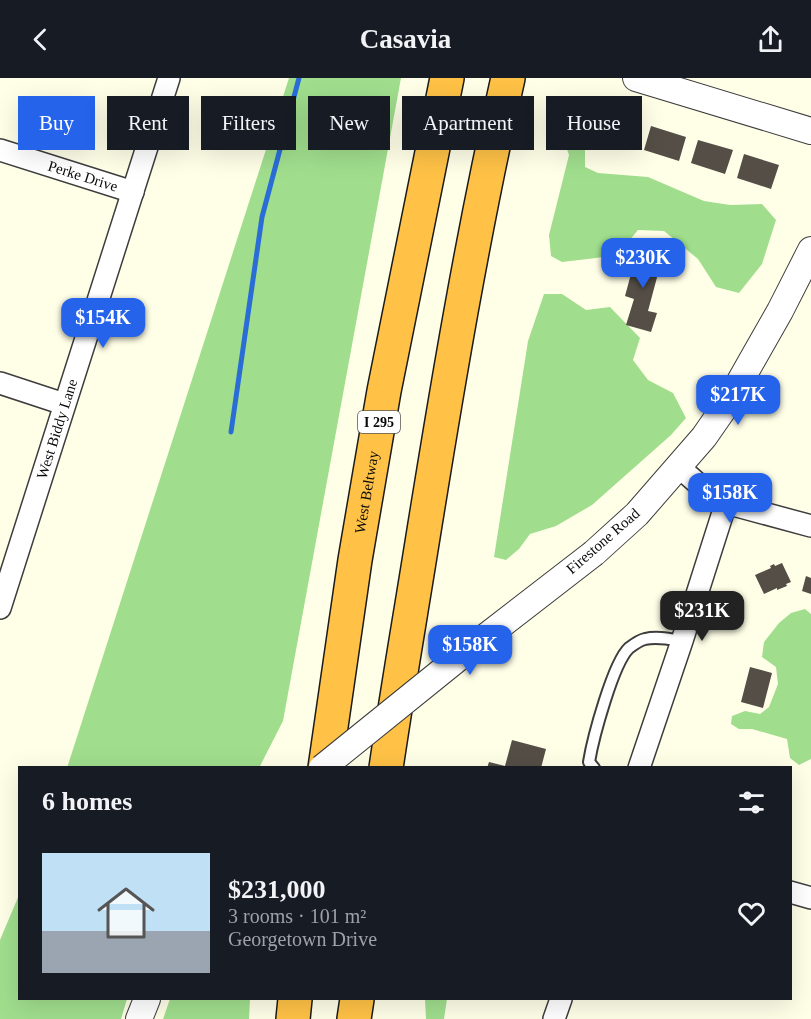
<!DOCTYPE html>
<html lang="en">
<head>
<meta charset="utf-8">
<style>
  body { margin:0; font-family:"Times New Roman",serif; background:#20242c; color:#f1f3f6; height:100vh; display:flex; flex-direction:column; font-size:22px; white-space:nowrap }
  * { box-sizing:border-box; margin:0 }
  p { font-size:20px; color:#9ea1a6 }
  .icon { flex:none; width:33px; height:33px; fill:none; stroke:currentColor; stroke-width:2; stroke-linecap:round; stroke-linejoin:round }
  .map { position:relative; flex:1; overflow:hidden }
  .sheet { position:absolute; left:18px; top:688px; width:774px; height:234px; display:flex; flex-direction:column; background:#171b24; border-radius:0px; box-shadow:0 6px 24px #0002 }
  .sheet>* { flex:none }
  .top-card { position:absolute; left:18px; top:18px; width:776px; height:54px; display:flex; gap:12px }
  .price { position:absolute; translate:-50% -51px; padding:0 14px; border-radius:12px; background:#2563eb; color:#fff; font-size:20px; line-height:39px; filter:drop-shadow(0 2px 3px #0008) }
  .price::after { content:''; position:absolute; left:50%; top:36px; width:18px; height:14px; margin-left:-9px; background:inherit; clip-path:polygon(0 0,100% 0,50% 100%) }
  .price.on { background:#222; color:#fff }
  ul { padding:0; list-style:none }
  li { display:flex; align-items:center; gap:18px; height:150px; padding:0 24px }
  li+li { border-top:2px solid #363941 }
  li span { display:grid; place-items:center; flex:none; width:168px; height:120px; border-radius:0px; color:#555 }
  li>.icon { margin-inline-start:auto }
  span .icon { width:72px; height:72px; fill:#fffc; stroke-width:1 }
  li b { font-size:26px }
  h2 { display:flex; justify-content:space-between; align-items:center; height:72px; padding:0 24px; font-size:26px }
  .tag { padding:0 21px; border-radius:0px; background:#171b24; box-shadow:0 6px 24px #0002; font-size:21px; line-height:54px }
  .tag.on { background:#2563eb; color:#fff }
  header { display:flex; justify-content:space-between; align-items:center; height:78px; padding:0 24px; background:#171b24; font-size:27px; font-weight:800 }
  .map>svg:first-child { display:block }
</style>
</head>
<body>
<header><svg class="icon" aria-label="back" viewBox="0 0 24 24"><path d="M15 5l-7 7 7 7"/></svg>Casavia<svg class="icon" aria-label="share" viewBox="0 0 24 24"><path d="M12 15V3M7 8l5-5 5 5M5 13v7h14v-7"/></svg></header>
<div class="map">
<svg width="811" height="941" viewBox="0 0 811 941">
  <rect width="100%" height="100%" fill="#ffffe8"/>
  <!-- forest -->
  <path fill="#a0de8d" d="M289,0H401L283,643L259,690H67Z
    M554,22L570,32L585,62V89L598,95L648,99L704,123L730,127L762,126L776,142L762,186L739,215L716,209L698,181L664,153L638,152L618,176L596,180L562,184L551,178L549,157L569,77L562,57L548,35Z
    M544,216H562L586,232L610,229L640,260L633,282L648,302L673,315L686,340L671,357L592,427L556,448L530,456L519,471L506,482L494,479L528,263Z
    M805,531L811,536V681L799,687L790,680L787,661L752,651H739L731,646L732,638L745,633L760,636L769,629L778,606L776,589L762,579L764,564L779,545L791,535Z
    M19,817L20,921H127L121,941H0V862Z
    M170,921H250L249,941H163Z
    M425,921H447L444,941H426Z"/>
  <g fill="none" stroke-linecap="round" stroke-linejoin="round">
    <!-- stream -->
    <path stroke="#2a6dd7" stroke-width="5" d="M231,354L262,139L299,0"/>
  </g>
  <!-- building -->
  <path fill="#544e46" d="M605,35L640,45L633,68L598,58Z
    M651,48L686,59L679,83L644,72Z
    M698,62L733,72L725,96L691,85Z
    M744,76L779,87L771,111L737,100Z
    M638,170L663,177L648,233L657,235L651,254L626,247L634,221L625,218Z
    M782,485L791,504L786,506L787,508L777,512V510L764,516L755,497L771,490L770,488L774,486L775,488Z
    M806,498L811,500V516L802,513Z
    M750,589L772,595L763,630L741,624Z
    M512,662L546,671L541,690H487L489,684L505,688Z"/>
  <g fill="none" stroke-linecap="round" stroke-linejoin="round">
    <defs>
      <path id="service" d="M594,690L589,684C593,660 613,585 629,570C633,567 640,562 645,561C657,558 670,561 682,563"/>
      <g id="minor">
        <path id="s1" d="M0,72L133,114"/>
        <path d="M0,305L64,326"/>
        <path d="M679,389L705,412L726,425L811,448"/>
        <path id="s2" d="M0,530L169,0"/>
        <path d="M639,690L682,563L726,425"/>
        <path d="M790,814L811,820"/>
        <path d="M554,941L561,921"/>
      </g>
      <path id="tertiary" d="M636,0L811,53
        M594,475L637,436L704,359L729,323L751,284L780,233L811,172
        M139,941L147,921"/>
      <g id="motorway">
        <path id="s3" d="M325,690L355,482L384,313L447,0"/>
        <path d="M386,690C397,615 410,540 422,465C447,310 473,154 508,0"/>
        <path d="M293,941L295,921"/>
        <path d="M354,941L357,921"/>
      </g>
    </defs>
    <!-- service casing -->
    <use href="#service" stroke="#3d3d3d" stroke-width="14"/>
    <!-- minor casing -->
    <use href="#minor" stroke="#3d3d3d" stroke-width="24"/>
    <!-- tertiary casing -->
    <use href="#tertiary" stroke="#3d3d3d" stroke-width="28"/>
    <!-- motorway casing -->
    <use href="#motorway" stroke="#1b1b1b" stroke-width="36"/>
    <!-- service -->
    <use href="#service" stroke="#fff" stroke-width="10"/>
    <!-- minor -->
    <use href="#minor" stroke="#fff" stroke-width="21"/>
    <!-- tertiary -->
    <use href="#tertiary" stroke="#fff" stroke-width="26"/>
    <!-- motorway -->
    <use href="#motorway" stroke="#ffc246" stroke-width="33"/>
    <defs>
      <path id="tertiary-bridge" d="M322,690L462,577L594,475"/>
    </defs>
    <!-- tertiary-bridge casing -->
    <use href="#tertiary-bridge" stroke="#3d3d3d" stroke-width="28" stroke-linecap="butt"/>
    <!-- tertiary-bridge -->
    <use href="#tertiary-bridge" stroke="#fff" stroke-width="26"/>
  </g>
  <g text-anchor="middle" stroke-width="6" stroke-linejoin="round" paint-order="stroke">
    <!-- shield labels -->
    <rect fill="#fff" stroke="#545454" stroke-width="1.5" x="358" y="333" width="42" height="22" rx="4.5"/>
    <g font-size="14" font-weight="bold" fill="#0a0a0a">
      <text x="379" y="349">I 295</text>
    </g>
    <!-- street labels -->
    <g font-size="15" fill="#0a0a0a" stroke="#fff">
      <text dy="5" stroke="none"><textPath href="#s1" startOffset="87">Perke Drive</textPath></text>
      <text dy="5" stroke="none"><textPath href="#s2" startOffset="188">West Biddy Lane</textPath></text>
      <text dy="5" stroke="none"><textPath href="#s3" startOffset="279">West Beltway</textPath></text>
      <text transform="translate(603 463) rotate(-41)" y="5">Firestone Road</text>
    </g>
  </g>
</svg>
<b class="price" style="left:643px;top:211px">$230K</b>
<b class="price" style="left:103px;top:271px">$154K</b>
<b class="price" style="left:738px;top:348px">$217K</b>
<b class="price" style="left:730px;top:446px">$158K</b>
<b class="price on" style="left:702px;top:564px">$231K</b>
<b class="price" style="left:470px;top:598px">$158K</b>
<div class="top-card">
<a class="tag on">Buy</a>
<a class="tag">Rent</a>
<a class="tag">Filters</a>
<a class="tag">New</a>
<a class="tag">Apartment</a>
<a class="tag">House</a>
</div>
<section class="sheet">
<h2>6 homes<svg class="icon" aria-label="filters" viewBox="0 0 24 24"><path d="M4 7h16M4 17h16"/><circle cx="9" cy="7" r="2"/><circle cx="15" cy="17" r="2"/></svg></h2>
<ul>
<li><span style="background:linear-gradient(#bfe0f5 65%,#9aa5b1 0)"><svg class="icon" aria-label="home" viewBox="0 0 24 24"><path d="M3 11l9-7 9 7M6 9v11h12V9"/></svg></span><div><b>$231,000</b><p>3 rooms · 101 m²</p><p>Georgetown Drive</p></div><svg class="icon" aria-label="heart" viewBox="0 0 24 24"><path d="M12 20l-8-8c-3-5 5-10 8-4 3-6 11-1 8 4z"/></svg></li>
</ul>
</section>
</div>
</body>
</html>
